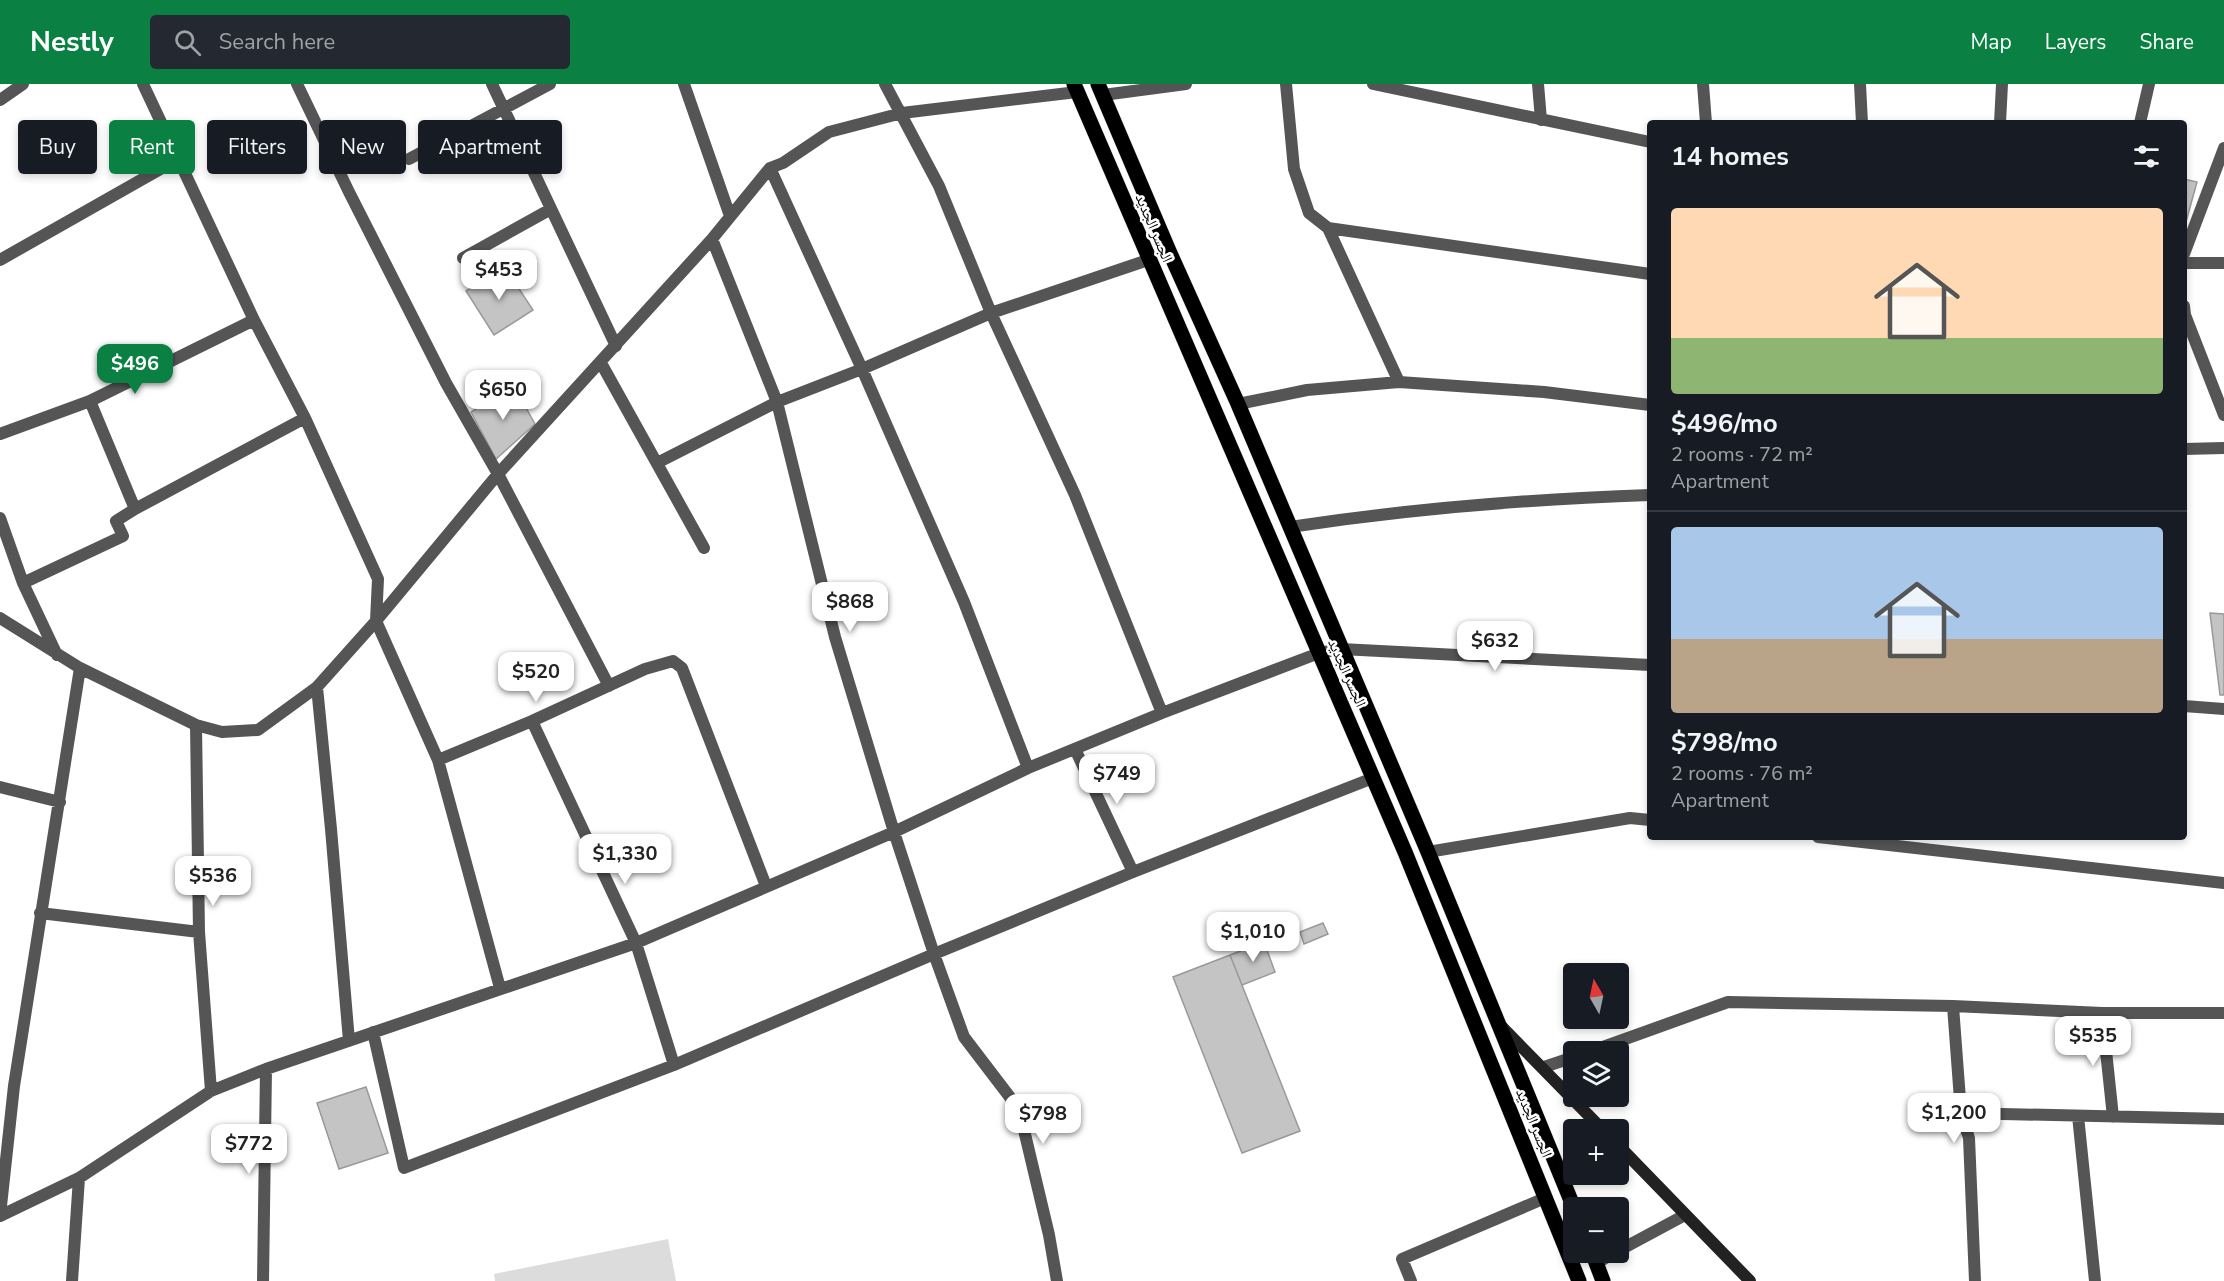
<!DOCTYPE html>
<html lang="en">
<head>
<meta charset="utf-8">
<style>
  body { margin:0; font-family:"Nunito Sans","Noto Naskh Arabic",sans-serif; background:#242831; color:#f1f3f6; height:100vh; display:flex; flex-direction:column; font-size:22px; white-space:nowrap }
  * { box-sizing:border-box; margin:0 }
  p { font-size:20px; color:#9ea1a6 }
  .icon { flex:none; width:33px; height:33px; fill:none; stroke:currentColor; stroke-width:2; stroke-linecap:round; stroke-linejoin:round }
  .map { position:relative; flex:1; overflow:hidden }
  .details { position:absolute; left:1647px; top:36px; width:540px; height:720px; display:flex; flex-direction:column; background:#171b24; border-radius:6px; box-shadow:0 3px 9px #0003 }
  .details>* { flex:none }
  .banner { position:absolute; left:18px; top:36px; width:570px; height:54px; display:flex; gap:12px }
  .needle { width:39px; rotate:351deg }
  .controls { position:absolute; left:1563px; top:879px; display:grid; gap:12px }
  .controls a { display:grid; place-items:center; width:66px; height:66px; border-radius:6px; background:#171b24; box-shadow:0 3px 9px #0003; font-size:30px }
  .price { position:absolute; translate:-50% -51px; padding:0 14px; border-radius:12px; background:#fff; color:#222; font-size:20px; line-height:39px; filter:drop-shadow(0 2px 3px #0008) }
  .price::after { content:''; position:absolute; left:50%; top:36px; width:18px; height:14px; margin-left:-9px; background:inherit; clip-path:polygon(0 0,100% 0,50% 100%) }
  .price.selected { background:#0b8043; color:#fff }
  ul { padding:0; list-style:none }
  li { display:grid; align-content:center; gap:12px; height:318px; padding:0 24px }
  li+li { border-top:2px solid #363941 }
  li span { display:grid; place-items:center; height:186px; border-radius:6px; color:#555 }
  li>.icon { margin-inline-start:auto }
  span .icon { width:108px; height:108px; fill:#fffc; stroke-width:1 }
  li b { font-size:26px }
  h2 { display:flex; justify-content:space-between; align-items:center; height:72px; padding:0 24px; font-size:26px }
  .pill { padding:0 21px; border-radius:6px; background:#171b24; box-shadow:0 3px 9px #0003; font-size:21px; line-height:54px }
  .pill.selected { background:#0b8043; color:#fff }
  header { display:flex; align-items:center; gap:36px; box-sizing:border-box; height:84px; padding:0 30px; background:#0b8043; color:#fff }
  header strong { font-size:28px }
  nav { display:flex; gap:33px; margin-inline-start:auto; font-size:21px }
  .search { width:420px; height:54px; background:#242831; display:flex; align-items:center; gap:15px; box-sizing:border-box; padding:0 21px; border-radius:6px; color:#9ea1a6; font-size:22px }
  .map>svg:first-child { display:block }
</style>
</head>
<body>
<header>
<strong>Nestly</strong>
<div class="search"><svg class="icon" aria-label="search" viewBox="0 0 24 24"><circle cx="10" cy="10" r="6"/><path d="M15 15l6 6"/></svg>Search here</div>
<nav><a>Map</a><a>Layers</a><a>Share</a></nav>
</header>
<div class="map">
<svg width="2224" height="1197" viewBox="0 0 2224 1197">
  <rect width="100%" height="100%" fill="#fff"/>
  <!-- green -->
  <path fill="#dcdcdc" d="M668,1155L676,1197H495L494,1190Z"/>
  <!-- building -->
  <path fill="#c4c4c4" stroke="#999" stroke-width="1.5" d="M2184,95L2197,98L2184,145Z
    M504,182L533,226L494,251L466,207Z
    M514,302L535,340L496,375L471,328Z
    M2210,529L2224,530V611H2220Z
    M1323,839L1328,850L1304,860L1300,848Z
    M1264,858L1275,888L1242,901L1230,871Z
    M1230,871L1300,1047L1242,1069L1173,893Z
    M366,1003L388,1069L339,1085L317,1019Z"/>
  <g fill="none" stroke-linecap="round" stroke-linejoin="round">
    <defs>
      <path id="primary" d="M1074,0L1405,768L1579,1197
        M1098,0L1169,167L1238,320L1428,768L1574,1124
        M1592,1168L1603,1197"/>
    </defs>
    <!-- primary casing -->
    <use href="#primary" stroke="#dbdbdb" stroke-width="16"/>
    <!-- minor -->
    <path stroke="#555" stroke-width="12" d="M143,0L254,236L305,334L378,495L376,537L438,676L500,904
      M297,0L349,108L446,299L498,390L609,602
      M492,0L616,262
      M684,0L730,132
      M885,0L939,102L991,229L1075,411L1162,629
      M1286,0L1294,85L1309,129L1328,144L1650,190
      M1538,0L1541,36
      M1703,0L1706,39
      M1860,0L1862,39
      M0,16L23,0
      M2000,39L2002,0
      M2140,39L2149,0
      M409,75L550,0
      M770,84L862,285L964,518L1028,684
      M1328,144L1399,298
      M712,155L777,318L835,553L894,748L934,870L964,953L1019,1025L1049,1151L1057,1197
      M2184,170L2224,64
      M463,174L551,125
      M0,176L178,75
      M2184,179H2224
      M601,279L704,464
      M90,317L135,425
      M1238,320L1307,306L1399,298L1544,308L1650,321
      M0,350L90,317L254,236
      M2184,365L2224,364
      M657,379L777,318L862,285L991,229L1148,176
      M0,434L23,499L57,571
      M1290,443C1408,425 1531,415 1650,411
      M23,499L123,452L116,437L135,425L305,334
      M0,534L80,584L196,641L222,648L258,646L317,603L376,537L498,390L712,155L770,84L783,79L829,48L902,29L1077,8
      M317,603L331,745L349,957
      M2184,622L2224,625
      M532,637L636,859L674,981
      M196,641L199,848L211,1007
      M1075,665L1133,788
      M438,676L532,637L645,585L673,577L682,584L766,802
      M0,703L60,718
      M1818,753L2224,799
      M1428,768L1630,734L1650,736
      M40,829L199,848
      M1953,922L1961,1029L1969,1054L1975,1197
      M2102,929L2113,1033
      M373,948L404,1084L674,981L934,870L1133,788L1373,694
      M1589,968L1728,918L1953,922L2102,929H2224
      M1544,983L1574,973
      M1961,1029L2224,1035
      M2078,1032L2095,1197
      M0,1131L14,1002L80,584
      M0,1132L79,1094L211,1007L266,985L636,859L894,748L1028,684L1162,629L1319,569L1341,565L1650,581
      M1618,1167L1685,1131
      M1596,1180L1615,1168
      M72,1197L79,1094
      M263,1197L266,985
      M1411,1197L1402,1175L1545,1114"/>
    <!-- tertiary -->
    <path stroke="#555" stroke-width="12" d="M1373,0L1650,58
      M1103,11L1186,0
      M2184,222L2185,231L2224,331"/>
    <!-- secondary -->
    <path stroke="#222" stroke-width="12" d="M1501,942L1603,1046
      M1618,1061L1750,1197"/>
    <!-- primary -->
    <use href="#primary" stroke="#000" stroke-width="15"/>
  </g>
  <g text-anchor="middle" stroke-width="5" stroke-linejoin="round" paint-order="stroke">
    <!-- street labels -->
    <g font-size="15" fill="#000" stroke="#fff">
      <text transform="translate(1154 144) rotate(67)" y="5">الجسر الجديد</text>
      <text transform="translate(1347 589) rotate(66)" y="5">الجسر الجديد</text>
      <text transform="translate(1534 1039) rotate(68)" y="5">الجسر الجديد</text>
    </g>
  </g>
</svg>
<div class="controls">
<a><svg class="needle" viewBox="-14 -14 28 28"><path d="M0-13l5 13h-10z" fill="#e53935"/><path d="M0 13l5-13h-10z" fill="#9ea1a6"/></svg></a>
<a><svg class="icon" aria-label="layers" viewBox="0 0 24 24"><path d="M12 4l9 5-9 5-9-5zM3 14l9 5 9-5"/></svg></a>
<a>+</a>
<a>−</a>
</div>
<b class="price" style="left:499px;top:217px">$453</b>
<b class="price selected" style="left:135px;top:311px">$496</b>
<b class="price" style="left:503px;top:337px">$650</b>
<b class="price" style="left:850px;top:549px">$868</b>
<b class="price" style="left:1495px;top:588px">$632</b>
<b class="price" style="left:536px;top:619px">$520</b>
<b class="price" style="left:1117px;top:721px">$749</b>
<b class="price" style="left:625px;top:801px">$1,330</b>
<b class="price" style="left:213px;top:823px">$536</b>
<b class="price" style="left:1253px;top:879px">$1,010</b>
<b class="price" style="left:2093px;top:983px">$535</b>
<b class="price" style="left:1954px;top:1060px">$1,200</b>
<b class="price" style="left:1043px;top:1061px">$798</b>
<b class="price" style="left:249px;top:1091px">$772</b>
<div class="banner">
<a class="pill">Buy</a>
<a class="pill selected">Rent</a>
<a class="pill">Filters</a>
<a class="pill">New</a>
<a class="pill">Apartment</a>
</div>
<section class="details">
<h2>14 homes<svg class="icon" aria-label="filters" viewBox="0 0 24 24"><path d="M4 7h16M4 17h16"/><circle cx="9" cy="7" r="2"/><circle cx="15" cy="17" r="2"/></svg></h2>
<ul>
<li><span style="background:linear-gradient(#ffd9b3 70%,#8fb573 0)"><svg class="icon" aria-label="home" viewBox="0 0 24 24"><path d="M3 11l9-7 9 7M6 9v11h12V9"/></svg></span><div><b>$496/mo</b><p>2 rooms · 72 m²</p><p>Apartment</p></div></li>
<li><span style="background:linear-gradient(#a9c7e8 60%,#b9a48a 0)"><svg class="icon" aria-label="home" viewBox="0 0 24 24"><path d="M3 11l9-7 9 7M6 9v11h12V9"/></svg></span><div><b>$798/mo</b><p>2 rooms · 76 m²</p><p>Apartment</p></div></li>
</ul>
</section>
</div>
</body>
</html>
